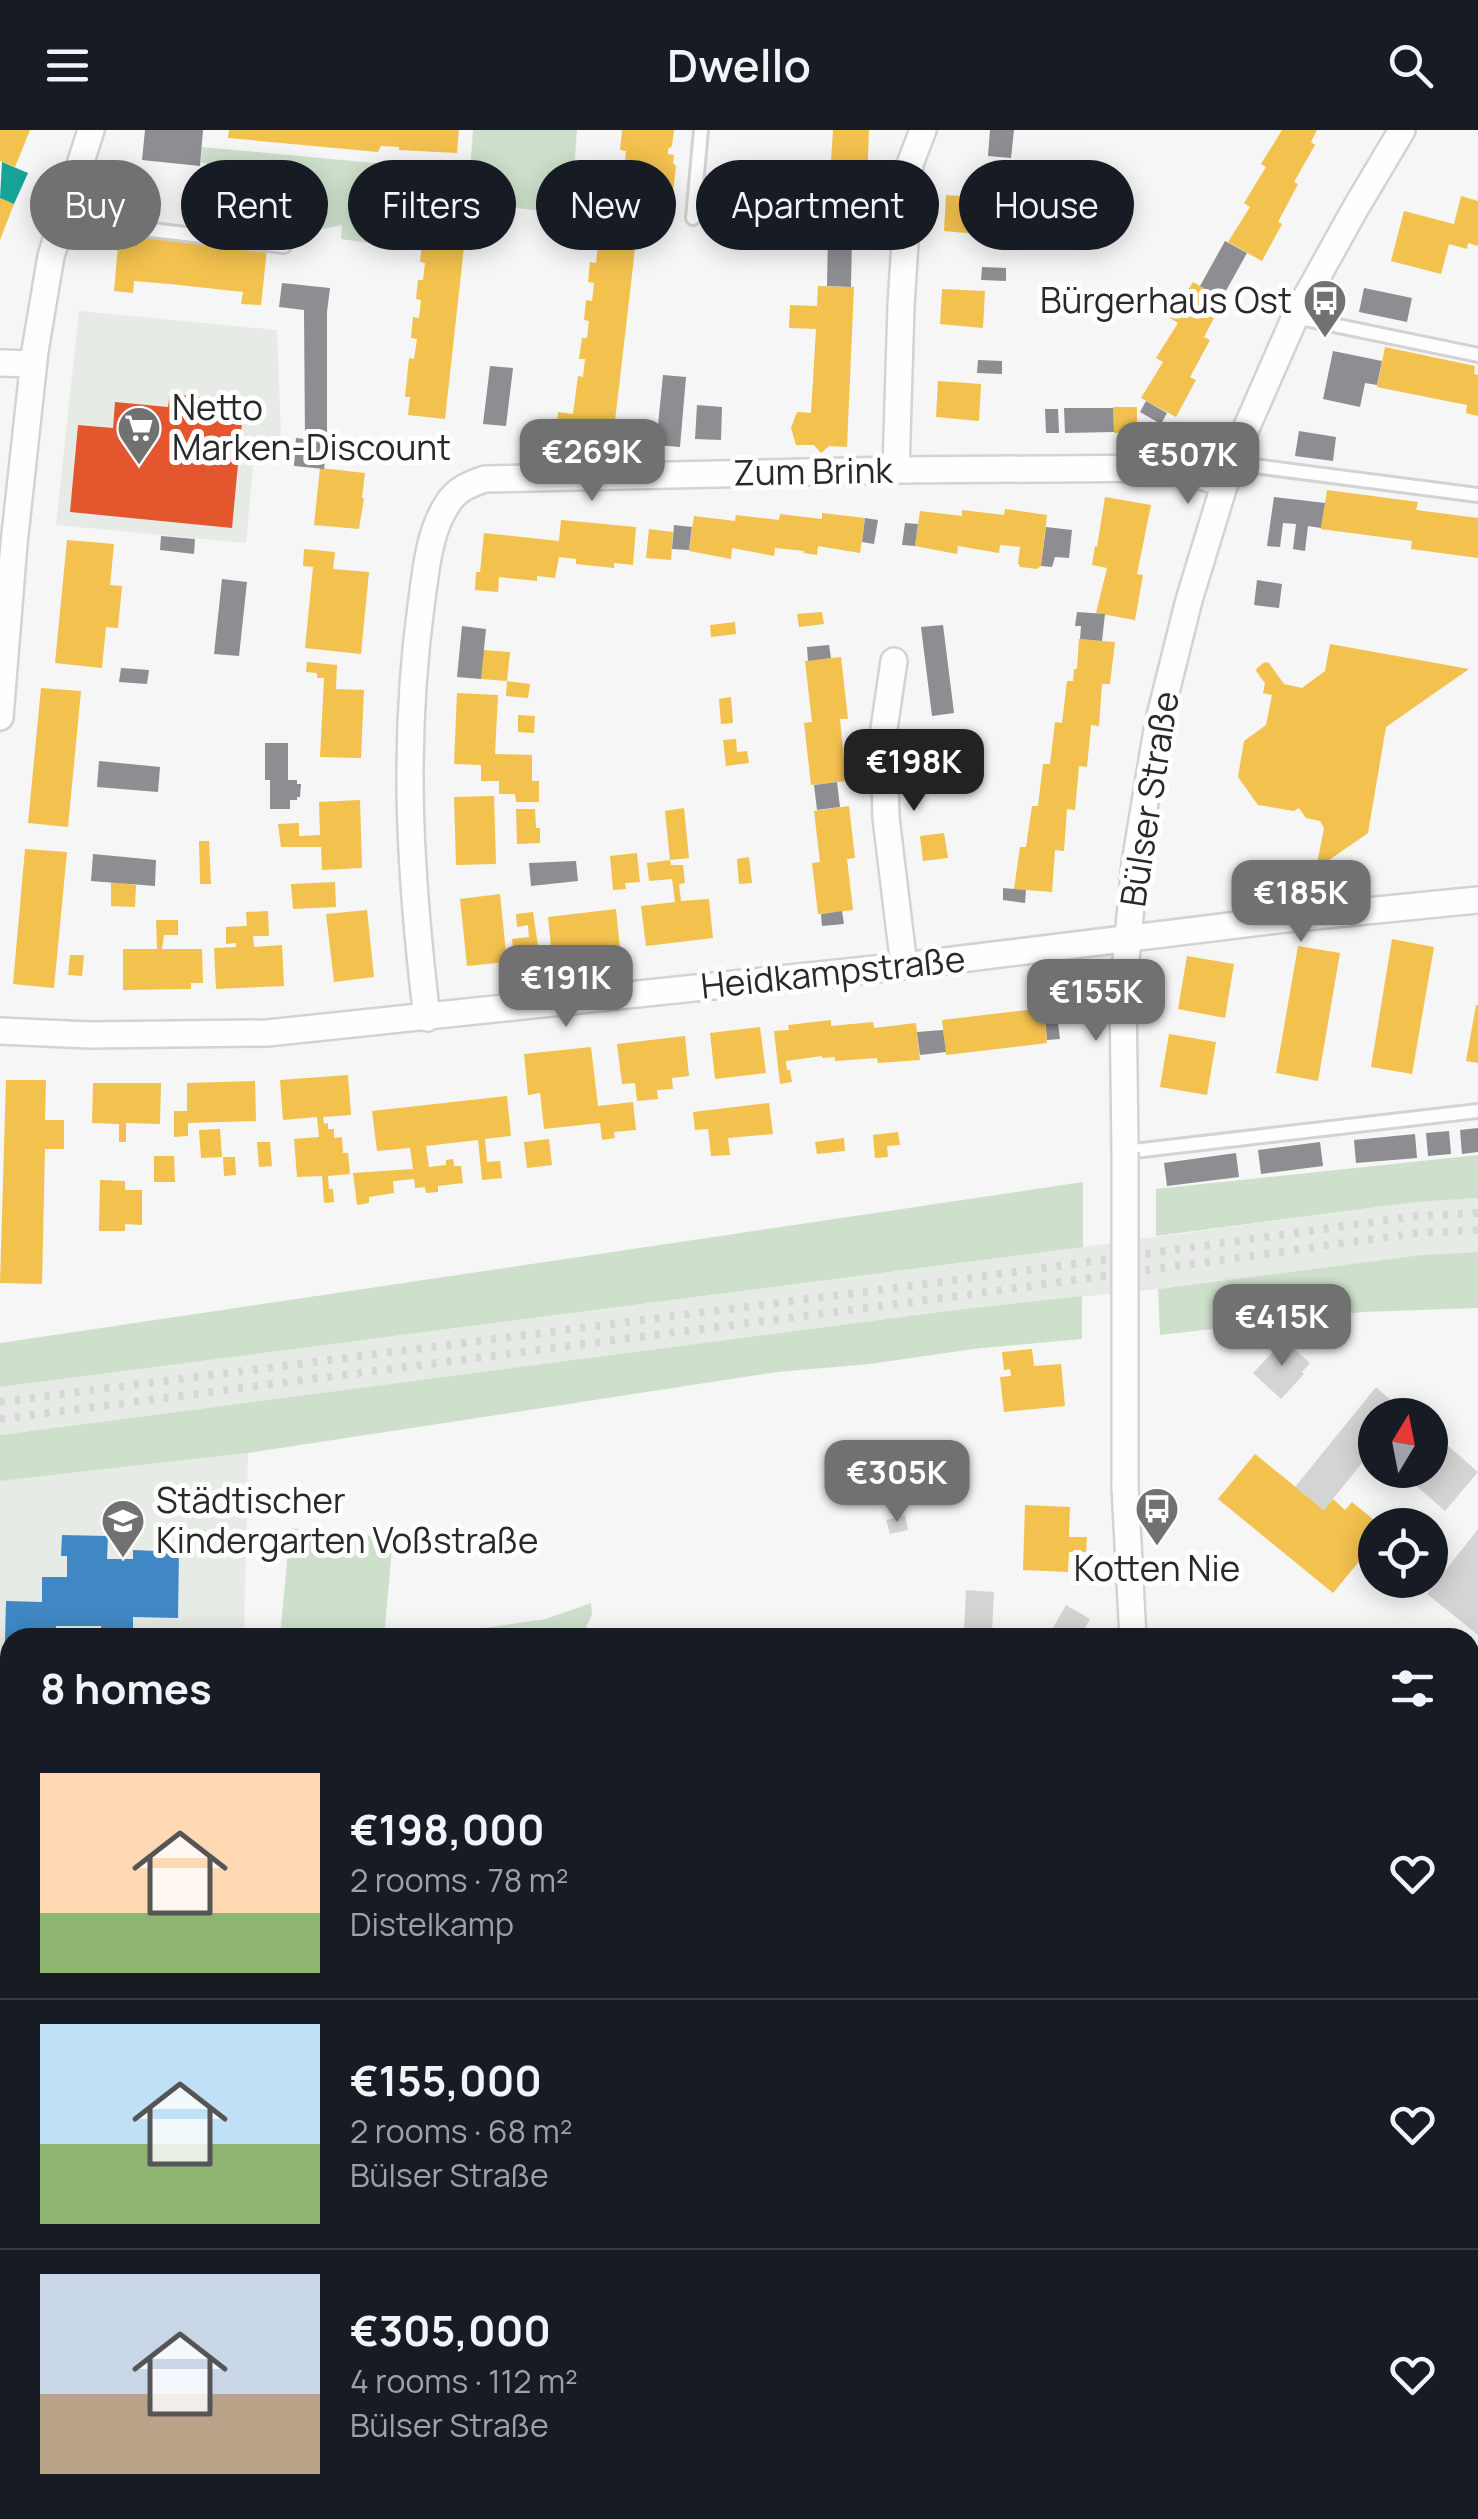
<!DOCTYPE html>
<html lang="en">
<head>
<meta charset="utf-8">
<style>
  body { margin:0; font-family:Manrope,sans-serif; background:#242831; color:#f1f3f6; height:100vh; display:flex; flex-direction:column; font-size:38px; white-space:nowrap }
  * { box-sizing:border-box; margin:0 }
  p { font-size:32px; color:#9ea1a6 }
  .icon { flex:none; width:55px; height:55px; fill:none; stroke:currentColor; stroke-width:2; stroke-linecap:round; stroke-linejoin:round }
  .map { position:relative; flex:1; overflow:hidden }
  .panel { position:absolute; left:0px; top:1498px; width:1480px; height:892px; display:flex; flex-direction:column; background:#171b24; border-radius:30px 30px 0 0; box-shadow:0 5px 25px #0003 }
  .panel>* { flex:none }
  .top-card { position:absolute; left:30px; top:30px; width:1420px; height:90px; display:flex; gap:20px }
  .needle { width:65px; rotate:10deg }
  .controls { position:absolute; left:1358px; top:1268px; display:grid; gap:20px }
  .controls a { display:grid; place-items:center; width:90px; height:90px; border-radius:50%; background:#171b24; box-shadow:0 5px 25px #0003; font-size:50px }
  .price { position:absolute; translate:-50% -85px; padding:0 22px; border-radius:20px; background:#707170; color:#fff; font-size:32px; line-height:65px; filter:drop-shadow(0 2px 5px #0008) }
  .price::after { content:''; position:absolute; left:50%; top:60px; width:30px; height:22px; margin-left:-15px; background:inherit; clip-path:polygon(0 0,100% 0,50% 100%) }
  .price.selected { background:#222; color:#fff }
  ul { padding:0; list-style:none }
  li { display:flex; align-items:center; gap:30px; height:250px; padding:0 40px }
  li+li { border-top:2px solid #363941 }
  li span { display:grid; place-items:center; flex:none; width:280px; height:200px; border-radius:0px; color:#555 }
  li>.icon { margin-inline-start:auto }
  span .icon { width:120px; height:120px; fill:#fffc; stroke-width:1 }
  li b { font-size:42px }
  h2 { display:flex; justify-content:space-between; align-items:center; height:120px; padding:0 40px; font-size:42px }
  .pill { padding:0 35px; border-radius:45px; background:#171b24; box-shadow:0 5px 25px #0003; font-size:35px; line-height:90px }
  .pill.selected { background:#707170; color:#fff }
  header { display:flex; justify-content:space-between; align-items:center; height:130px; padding:0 40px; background:#171b24; font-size:45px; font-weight:600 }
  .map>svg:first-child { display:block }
</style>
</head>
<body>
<header><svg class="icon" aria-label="menu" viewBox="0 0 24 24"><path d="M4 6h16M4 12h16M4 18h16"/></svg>Dwello<svg class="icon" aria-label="search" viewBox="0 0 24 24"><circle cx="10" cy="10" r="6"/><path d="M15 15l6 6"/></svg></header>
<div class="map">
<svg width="1478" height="2389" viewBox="0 0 1478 2389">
  <rect width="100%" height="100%" fill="#f6f6f6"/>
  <!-- built -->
  <path fill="#e7ebe6" d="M79,181L277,200L281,307L256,306L246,413L56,395Z
    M1478,1068V1122L1421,1125L1158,1159L963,1179L0,1305V1257L954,1134L1416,1072Z
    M248,1323L244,1507L10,1508V1631L0,1624V1351Z"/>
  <!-- green -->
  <path fill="#cee0cc" d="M473,0H577L571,84L416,67L411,119L341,109L342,95L274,109L238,104L243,75L203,66L207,34L201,32L202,17L470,42Z
    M1478,1025V1068L1416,1072L1156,1106V1059Z
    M1083,1052V1117L0,1257V1213Z
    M1478,1122V1178L1362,1182L1160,1205L1158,1159L1421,1125Z
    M1082,1166V1209L973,1219L870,1234L777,1242L248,1323L0,1351V1305L963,1179Z
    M290,1398L393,1408L384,1507H280Z
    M591,1473L592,1484L582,1507H423L546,1489Z"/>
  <!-- homes -->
  <path fill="#f2c14e" d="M0,0H30L15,37L0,31Z
    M229,0H459L457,23L399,20V17L381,16L378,22L228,8Z
    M622,0H674L672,16L668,19V24L674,25L673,33L676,36L672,70L668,73L667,81L620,75L626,21L620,20Z
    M833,0H869L865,106L827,105L828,91H830L831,62L829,63Z
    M1282,0H1317L1311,12L1315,15L1294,52L1298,54L1278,92L1282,94L1262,131L1228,112L1250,77L1244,73L1266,37L1261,34Z
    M946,65L989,68L987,105L944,101Z
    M1461,66L1478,71V116L1468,113L1467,119L1449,114L1441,144L1391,131L1404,81L1454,94Z
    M0,68L14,74L0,110Z
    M429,95L466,99L445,289L408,285L410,267H405L409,228L414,229L417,209L411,208L413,187L419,188L421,170L416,169L418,150H423L425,133L420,132L422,113H427Z
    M119,105L267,119L261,175L241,174L243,162L170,154L134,151L133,163L114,161Z
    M598,115L635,119L613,308L556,302L558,282L573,284L578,246L583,247L585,229H579L582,208H587L589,191L584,190L586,170L592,171L594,153L588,152L590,132L596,133Z
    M1193,152L1224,169L1204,207L1210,210L1190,247L1196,250L1176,287L1141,268L1163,232L1156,228L1178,193L1170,188Z
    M818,156L854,157L847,317L829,316L821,323L814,315H796L791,298L797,282L811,283L816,199L789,198L790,175L817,176Z
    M942,159L985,161L983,198L940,194Z
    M1385,217L1475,236L1474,244L1478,245V286L1466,283L1467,275L1377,257Z
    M938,251L981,254L979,291L936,287Z
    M1113,277H1137V302L1114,303Z
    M320,338L365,343L362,368H364L359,399L314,395Z
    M1327,360L1418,372L1416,380L1478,388V428L1411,419L1412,411L1321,399Z
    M1105,367L1151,375L1137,444L1143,445L1135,490L1096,483L1107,438L1092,435L1095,416L1097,417Z
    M1005,379L1047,385L1041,436L1037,439L1020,437L1018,433L1020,417L1000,415L999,423L958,416L957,424L915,416L920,381L962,386V380L1004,385Z
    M822,383L865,388L860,423L818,416L817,425L804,423V421L775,418L774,426L732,418L731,429L689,421L694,386L735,391L736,385L779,390L780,384L822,389Z
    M561,390L636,397L633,435L614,433V438L576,434V429L559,427L555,448L537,446V451L499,447L498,462L475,460L476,442H480L484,403L559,411Z
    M649,399L673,402L671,430L646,428Z
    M67,410L114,414L110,455L122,456L118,498L106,497L102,538L55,533Z
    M304,419L335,422L333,439L369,442L361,524L305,518L313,437L303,436Z
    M822,482L824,494L799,497L797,484Z
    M735,492L736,504L711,507L710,495Z
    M1079,509L1115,512L1110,554H1102L1099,596L1091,595L1087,637L1079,636L1075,680L1067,679L1064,721L1055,720L1052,762L1014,759L1020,717H1026L1032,676H1038L1043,634H1050L1055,592L1062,593L1067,551H1073L1074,539H1077Z
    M1330,514L1469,539L1386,597L1368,703L1316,739L1324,698L1320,691L1306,688L1299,678L1294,681L1258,675L1238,647L1244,611L1266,595L1272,565L1263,563L1265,553L1256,541L1257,538L1265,532L1269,533L1284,554L1302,558L1325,541Z
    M483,520L510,522L507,551L530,554L528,568L506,566L507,551L481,549Z
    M841,527L848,589H840L846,651L811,655L804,593L812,592L805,531Z
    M307,532L337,535L336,559L364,560L361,628L320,627L324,548H317V543L306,542Z
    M41,558L81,561L68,697L28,693Z
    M457,563L498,565L495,624L532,625V651H539V672H516L515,664H499V651H481V635L454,634Z
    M731,567L733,593L721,594L719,569Z
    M518,585L535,586L534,603L518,602Z
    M736,609L737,622L747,621L749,633L726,636L723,610Z
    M494,666L496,734L456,735L454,667Z
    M360,670L362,738L322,740L321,717H281L278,694L299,693V706L320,705L319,672Z
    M849,676L855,728L847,729L853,780L818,784L812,733L820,732L814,681Z
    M684,678L689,728L670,730L665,681Z
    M516,679H535L536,698H540V713L517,714Z
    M944,703L948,728L923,731L920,706Z
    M199,711H209L211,754H200Z
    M25,719L67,722L54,858L13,854Z
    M637,723L640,752L625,753L626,759L613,760L610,726Z
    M749,727L752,753L739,754L737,729Z
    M670,730L671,735H683L685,753L679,754L681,771L709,769L713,808L646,816L641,776L675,772L672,749L649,751L647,733Z
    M111,752L136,755L135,777L111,776Z
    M335,752L336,777L293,779L291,754Z
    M500,764L507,832L467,836L460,769Z
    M616,779L620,819L552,827L548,787Z
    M367,780L374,847L334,852L326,784Z
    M268,781L269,806H253L254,817L282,815L284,856L216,859L214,818L236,817V813L226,814V797L247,796L246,782Z
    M533,782L540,829L514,831L512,809L529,807L528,795L517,797L516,784Z
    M156,790H178V805H164L162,819H202L203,853H191V859L123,860V819H157Z
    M1392,809L1434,817L1412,944L1371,937Z
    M1298,816L1340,823L1318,951L1276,943Z
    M70,825H84L82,846L68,845Z
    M1187,826L1234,834L1225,888L1178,879Z
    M1476,875H1478V933L1466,931Z
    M1044,878L1047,913L946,925L942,890Z
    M831,890V896L873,892L874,898L916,893L920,930L878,933L877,928L835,931V927L822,928V926L786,931L787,940H790L792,952L780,954L774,901L789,900L788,895Z
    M760,897L766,943L715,949L710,903Z
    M1169,904L1216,912L1207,965L1160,957Z
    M685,906L689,946L672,948L673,959L657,960L658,969L637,971L635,953L622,954L617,914Z
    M591,917L598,976L633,972L636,1000L614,1002L615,1008L602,1010L600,993L544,999L540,963L528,965L524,924Z
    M348,945L351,985L323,987L324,994L328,993V999H334V1008L342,1007L343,1023H348L350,1044L328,1046L329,1059H333L334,1072L324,1073L322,1046L297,1047L294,1009L319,1007L317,987L283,990L280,950Z
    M6,950H46L45,990H64V1019H45L42,1154L0,1153Z
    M255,951L256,991L188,993V1006L174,1007V981H187V953Z
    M93,953H161L160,994L126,993V1012H119V994L92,993Z
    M507,966L511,1006L485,1009L487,1032L500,1031L502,1048L482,1050L478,1010L426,1016L429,1037L446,1035V1030L453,1029L454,1036H461L463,1053L438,1056V1062L426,1063L425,1057L415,1058L414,1049L393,1051L394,1063L369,1067V1073L357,1075L353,1043L413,1039L410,1018L377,1021L372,981Z
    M769,973L773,1004L728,1008L730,1025L711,1026L708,999L695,1000L693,982Z
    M220,999L222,1027L201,1028L199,1000Z
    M898,1002L900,1015L887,1016L888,1027L875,1028L873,1005Z
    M844,1008L845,1021L817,1024L815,1012Z
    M549,1009L552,1035L527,1038L524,1012Z
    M257,1012H270L272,1036L259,1037Z
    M154,1026H174L175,1052H154Z
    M223,1027H235L236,1045L224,1046Z
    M100,1050L125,1051V1060H142V1095L125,1094V1101H99Z
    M1032,1219L1034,1236L1061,1234L1065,1276L1004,1282L1000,1247L1011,1246L1010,1239L1004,1240L1002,1222Z
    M1255,1324L1324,1380L1333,1369L1345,1380L1352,1372L1380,1395H1375V1412L1333,1463L1218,1369Z
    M959,1326L964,1355L904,1367L899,1338Z
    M1025,1375L1070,1377L1069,1407H1087L1086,1422H1069L1068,1442L1023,1440Z
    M1471,1702L1478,1704V1754L1470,1751Z
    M0,1711H10V1800H0Z
    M0,1811L10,1812V1927H0Z
    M1470,1864L1478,1868V1921L1470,1917Z
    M0,1963H10V2109H0Z
    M1473,2028L1478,2030V2084L1470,2080V2034Z
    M4,2138H10V2192H3Z
    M1470,2192L1478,2195V2209L1470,2226Z
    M0,2203L10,2204V2288H0Z
    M0,2314L10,2315V2380H24L23,2389H0Z
    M557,2380H587L584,2389Z
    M830,2380H884L879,2389H847Z
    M1028,2380H1072L1070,2389H1025Z
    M1377,2380H1423L1419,2389H1381L1375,2386Z"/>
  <!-- shops -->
  <path fill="#e4572e" d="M170,264L244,271L232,398L70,382L78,295L113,298L115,272L168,277Z"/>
  <!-- schools -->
  <path fill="#3f88c5" d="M62,1405L108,1406L107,1429H133V1420L179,1422L178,1488L133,1487V1508H101V1496H56V1508H10V1548H4L6,1471L42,1472V1447H67V1426H61Z"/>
  <!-- public -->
  <path fill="#17a398" d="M2,32L28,43L14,74L0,68Z"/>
  <!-- industry -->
  <path fill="#8d8d92" d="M145,0H203L200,36L142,30Z
    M990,0H1014L1011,28L988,26Z
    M986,44L1010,45V58L985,57Z
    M828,105L852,106L851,157L827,156Z
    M1225,111L1247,123L1222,168L1200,156Z
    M982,137L1006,138V151L981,150Z
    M282,153L330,158L327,182V312L324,339L294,336L296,308L305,309L304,180L279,177Z
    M1364,158L1412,168L1407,192L1359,182Z
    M1333,221L1382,231L1377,255L1365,253L1360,277L1323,269Z
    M978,230L1002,231V244L977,243Z
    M490,236L513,238L506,296L483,294Z
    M663,245L686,247L680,317L656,315Z
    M1146,271L1167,283L1161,294L1140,282Z
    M697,275L722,277L721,310L695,309Z
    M1064,278H1113L1114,302L1065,303Z
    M1045,279H1058L1059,303H1046Z
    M1299,301L1336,307L1333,331L1295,326Z
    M1274,367L1325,373L1321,398L1308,396L1305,421L1293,419L1296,394L1283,393L1280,417L1267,416Z
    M865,388L878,390L874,414L862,412Z
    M905,393L918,394L915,416L902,415Z
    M674,395L692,397L689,420L672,419Z
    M1046,397L1072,400L1069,428L1055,427L1052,437L1041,436Z
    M161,406L195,409L194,424L160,420Z
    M222,449L247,452L239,526L214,524Z
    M1257,450L1282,454L1279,478L1254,475Z
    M1077,482L1105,484L1102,511L1080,509L1081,496H1075Z
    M943,495L954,583L932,586L921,497Z
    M462,496L486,499L481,549L457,547Z
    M829,515L831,528L808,531L807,517Z
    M121,538L149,540L147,554L119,552Z
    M265,613H288V650H297V654H301L300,667H297V670H290V679H270V650H265Z
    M99,631L160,637L158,662L97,657Z
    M837,652L840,677L817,680L814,655Z
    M93,724L156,730L155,756L91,751Z
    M576,731L578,751L531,756L529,733Z
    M1003,758L1026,760L1025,773L1003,770Z
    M842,781L844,794L822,796L821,784Z
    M1057,886L1060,909L1047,910L1045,888Z
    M943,900L946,922L920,925L917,902Z
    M1478,998V1022L1462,1024L1460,1000Z
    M1449,1001L1451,1024L1428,1026L1426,1003Z
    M1415,1004L1417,1028L1356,1033L1354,1010Z
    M1320,1012L1323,1036L1261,1044L1258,1020Z
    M1236,1023L1239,1047L1167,1056L1164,1033Z
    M1470,1599H1478V1626H1470Z
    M52,2380H76V2389H51Z
    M109,2380H133V2389H109Z"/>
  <!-- building -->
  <path fill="#d4d4d4" d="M1284,1210L1310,1233L1302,1242L1304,1244L1281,1269L1253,1243Z
    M1376,1257L1408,1285H1375V1340H1388L1381,1349L1362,1333L1324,1380L1295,1357Z
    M1430,1300L1478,1342L1445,1381L1398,1340H1430Z
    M905,1385L908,1400L890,1404L886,1390Z
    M1478,1399V1505L1427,1464Z
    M966,1460L994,1462L992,1503L964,1501Z
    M1066,1475L1090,1489L1079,1508H1047Z"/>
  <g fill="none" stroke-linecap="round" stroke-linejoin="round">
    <defs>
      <path id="service" d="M693,88L701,0
        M62,89L284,116
        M1295,187L1478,225
        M1231,333L1478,365
        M1125,1022L1478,981"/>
      <path id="minor" d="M0,233L33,234
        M896,340L901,176L910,34L923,0
        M894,531L884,599L886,688L904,836
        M0,587L14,414L35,221L51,126L91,0
        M427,888C410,746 402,618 421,476C426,442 428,403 448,373C457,359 470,354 485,349L896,340L1171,338L1224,353
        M0,901L89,905L267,903L904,836L1286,789L1478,770
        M1125,1022L1123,862L1135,733L1158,594L1189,470L1231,333L1295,187L1355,79L1402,0
        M1125,1357L1133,1508
        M0,1645H10
        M1470,1814L1478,1817
        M360,2380V2389
        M945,2389L950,2380
        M1474,2389L1478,2373"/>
    </defs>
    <!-- service casing -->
    <use href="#service" stroke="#d2d3d2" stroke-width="18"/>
    <!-- minor casing -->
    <use href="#minor" stroke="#d2d3d2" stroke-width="30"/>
    <!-- service -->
    <use href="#service" stroke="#fefefe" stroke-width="12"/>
    <!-- minor -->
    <use href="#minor" stroke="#fefefe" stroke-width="25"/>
    <!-- rail -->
    <path stroke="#d6d7d6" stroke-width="8" stroke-dasharray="5 10" stroke-linecap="butt" d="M0,1272L957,1150L1417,1086L1478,1083
      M0,1289L959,1166L1417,1103L1478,1100"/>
    <defs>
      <path id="minor-bridge" d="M1125,1022V1357"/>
    </defs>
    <!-- minor-bridge casing -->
    <use href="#minor-bridge" stroke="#d2d3d2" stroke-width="30" stroke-linecap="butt"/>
    <!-- minor-bridge -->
    <use href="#minor-bridge" stroke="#fefefe" stroke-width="25"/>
  </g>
  <!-- icons -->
  <defs>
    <symbol id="bus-pin" viewBox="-11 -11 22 30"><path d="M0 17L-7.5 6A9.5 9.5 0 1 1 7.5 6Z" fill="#707170" stroke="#fff"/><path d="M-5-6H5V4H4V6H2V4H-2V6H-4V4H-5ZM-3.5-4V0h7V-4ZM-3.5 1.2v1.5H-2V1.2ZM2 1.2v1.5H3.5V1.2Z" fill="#fff"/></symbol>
    <symbol id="supermarket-pin" viewBox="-11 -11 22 30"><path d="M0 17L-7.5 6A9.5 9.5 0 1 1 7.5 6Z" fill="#707170" stroke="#fff"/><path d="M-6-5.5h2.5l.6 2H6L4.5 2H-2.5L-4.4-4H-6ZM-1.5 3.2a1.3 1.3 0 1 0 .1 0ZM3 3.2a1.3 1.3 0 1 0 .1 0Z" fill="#fff"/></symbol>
    <symbol id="school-pin" viewBox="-11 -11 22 30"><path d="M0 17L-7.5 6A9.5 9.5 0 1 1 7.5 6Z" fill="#707170" stroke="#fff"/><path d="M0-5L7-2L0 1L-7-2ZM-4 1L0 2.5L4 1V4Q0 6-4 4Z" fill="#fff"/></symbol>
  </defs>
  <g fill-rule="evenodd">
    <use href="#bus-pin" x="1300" y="146" width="50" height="68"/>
    <use href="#supermarket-pin" x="114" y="273" width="50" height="68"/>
    <use href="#bus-pin" x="1132" y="1354" width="50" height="68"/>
    <use href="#school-pin" x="98" y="1366" width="50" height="68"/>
  </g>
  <g text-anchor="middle" stroke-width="10" stroke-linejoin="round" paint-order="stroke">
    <!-- poi labels -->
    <g font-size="35" fill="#282928" stroke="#fff" text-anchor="start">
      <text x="1292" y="183" text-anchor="end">Bürgerhaus Ost</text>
      <text x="172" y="290">Netto<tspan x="172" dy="40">Marken-Discount</tspan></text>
      <text x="156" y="1383">Städtischer<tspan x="156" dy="40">Kindergarten Voßstraße</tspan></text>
      <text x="1157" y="1451" text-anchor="middle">Kotten Nie</text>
    </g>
    <!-- street labels -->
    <g font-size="35" fill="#282928" stroke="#fff">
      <text transform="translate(813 342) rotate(-1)" y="12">Zum Brink</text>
      <text transform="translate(1150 669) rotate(-81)" y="12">Bülser Straße</text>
      <text transform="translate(833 843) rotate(-6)" y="12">Heidkampstraße</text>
    </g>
  </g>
</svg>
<div class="controls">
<a><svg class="needle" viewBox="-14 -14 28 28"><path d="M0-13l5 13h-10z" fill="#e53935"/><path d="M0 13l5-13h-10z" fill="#9ea1a6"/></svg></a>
<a><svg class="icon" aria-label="locate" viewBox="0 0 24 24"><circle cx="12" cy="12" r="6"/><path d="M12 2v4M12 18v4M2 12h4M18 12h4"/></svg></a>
</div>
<b class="price" style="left:592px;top:374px">€269K</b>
<b class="price" style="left:1188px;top:377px">€507K</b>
<b class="price selected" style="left:914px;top:684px">€198K</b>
<b class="price" style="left:1301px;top:815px">€185K</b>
<b class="price" style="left:566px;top:900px">€191K</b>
<b class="price" style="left:1096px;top:914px">€155K</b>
<b class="price" style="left:1282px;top:1239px">€415K</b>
<b class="price" style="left:897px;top:1395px">€305K</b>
<div class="top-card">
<a class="pill selected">Buy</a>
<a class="pill">Rent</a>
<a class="pill">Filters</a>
<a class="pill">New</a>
<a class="pill">Apartment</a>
<a class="pill">House</a>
</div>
<section class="panel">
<h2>8 homes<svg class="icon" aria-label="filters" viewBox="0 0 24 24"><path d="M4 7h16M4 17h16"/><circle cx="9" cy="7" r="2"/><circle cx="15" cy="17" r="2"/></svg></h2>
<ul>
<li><span style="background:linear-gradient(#ffd9b3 70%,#8fb573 0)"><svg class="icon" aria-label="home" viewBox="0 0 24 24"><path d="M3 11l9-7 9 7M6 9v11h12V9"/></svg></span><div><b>€198,000</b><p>2 rooms · 78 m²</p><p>Distelkamp</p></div><svg class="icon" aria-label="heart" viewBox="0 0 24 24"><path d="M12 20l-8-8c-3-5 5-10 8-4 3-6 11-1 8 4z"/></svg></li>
<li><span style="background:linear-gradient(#bfe0f5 60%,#8fb573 0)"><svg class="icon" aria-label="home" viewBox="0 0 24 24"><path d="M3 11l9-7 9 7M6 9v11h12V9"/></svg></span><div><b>€155,000</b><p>2 rooms · 68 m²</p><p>Bülser Straße</p></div><svg class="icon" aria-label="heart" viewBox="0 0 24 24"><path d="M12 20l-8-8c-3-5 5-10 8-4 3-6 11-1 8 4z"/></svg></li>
<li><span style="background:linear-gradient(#c9d6e8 60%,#b9a48a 0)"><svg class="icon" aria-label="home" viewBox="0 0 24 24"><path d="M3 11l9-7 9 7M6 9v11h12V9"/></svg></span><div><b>€305,000</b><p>4 rooms · 112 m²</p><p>Bülser Straße</p></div><svg class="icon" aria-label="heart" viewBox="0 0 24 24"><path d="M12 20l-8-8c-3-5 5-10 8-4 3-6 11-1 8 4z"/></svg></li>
</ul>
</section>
</div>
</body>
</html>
